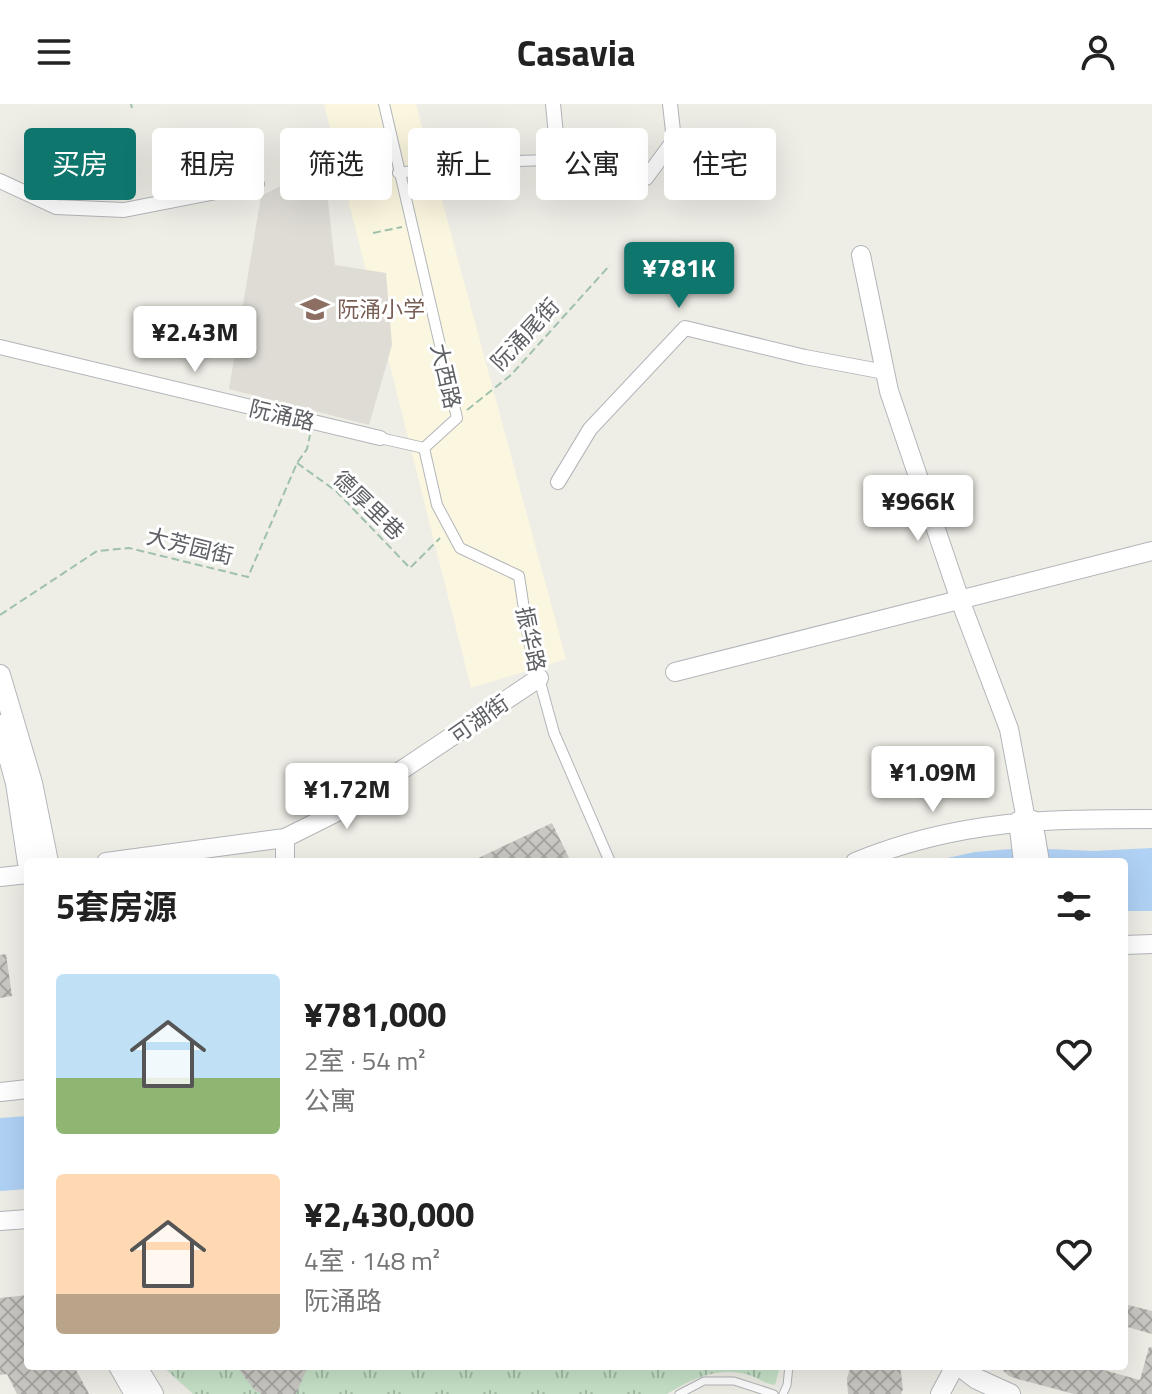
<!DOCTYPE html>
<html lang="zh">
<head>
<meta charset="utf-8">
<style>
  body { margin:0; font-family:"Titillium Web","Noto Sans SC",sans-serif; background:#f6f6f6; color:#222; height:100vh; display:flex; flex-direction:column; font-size:30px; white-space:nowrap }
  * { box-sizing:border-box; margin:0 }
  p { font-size:26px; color:#767676 }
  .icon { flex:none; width:44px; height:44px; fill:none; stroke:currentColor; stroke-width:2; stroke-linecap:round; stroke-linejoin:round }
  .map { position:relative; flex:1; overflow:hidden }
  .sheet { position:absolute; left:24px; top:754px; width:1104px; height:512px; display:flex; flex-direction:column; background:#fff; border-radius:8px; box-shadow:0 8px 32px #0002 }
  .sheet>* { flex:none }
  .guide { position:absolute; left:24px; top:24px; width:1104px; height:72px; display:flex; gap:16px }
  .price { position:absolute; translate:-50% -68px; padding:0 18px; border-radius:8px; background:#fff; color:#222; font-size:26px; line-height:52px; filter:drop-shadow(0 2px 4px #0008) }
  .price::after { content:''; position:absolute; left:50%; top:48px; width:24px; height:18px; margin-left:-12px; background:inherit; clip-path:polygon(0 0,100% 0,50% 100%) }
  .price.on { background:#0f766e; color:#fff }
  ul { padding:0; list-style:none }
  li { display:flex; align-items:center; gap:24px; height:200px; padding:0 32px }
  li span { display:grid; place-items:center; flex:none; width:224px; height:160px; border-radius:8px; color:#555 }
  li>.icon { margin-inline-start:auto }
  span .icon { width:96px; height:96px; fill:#fffc; stroke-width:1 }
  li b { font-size:34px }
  h2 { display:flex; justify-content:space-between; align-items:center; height:96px; padding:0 32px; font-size:34px }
  .tag { padding:0 28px; border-radius:8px; background:#fff; box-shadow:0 8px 32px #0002; font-size:28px; line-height:72px }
  .tag.on { background:#0f766e; color:#fff }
  header { display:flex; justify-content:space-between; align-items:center; height:104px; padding:0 32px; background:#fff; font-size:36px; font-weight:700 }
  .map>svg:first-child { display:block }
</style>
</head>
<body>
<header><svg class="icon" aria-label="menu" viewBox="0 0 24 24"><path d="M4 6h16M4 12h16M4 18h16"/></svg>Casavia<svg class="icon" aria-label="person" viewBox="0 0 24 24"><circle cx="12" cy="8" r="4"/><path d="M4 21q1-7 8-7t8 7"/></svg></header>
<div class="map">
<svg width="1152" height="1290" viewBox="0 0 1152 1290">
  <defs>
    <pattern id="park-tufts" width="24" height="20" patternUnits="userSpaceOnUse" patternTransform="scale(2)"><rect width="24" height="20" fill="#c6e2c8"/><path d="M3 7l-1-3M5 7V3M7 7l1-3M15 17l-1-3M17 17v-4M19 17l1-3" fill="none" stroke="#a4bba6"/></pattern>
    <pattern id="building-cross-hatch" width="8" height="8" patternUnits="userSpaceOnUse" patternTransform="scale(2)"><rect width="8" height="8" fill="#cac8c3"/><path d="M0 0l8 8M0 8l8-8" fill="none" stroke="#a7a6a2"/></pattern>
  </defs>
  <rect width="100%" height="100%" fill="#eeede6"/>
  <!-- commercial -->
  <path fill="#faf6df" d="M324,0H416L566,555L471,584Z"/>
  <!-- education -->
  <path fill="#dedcd5" d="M324,60L335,161L386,169L392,241L369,321L229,285L261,92Z"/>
  <!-- park -->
  <path fill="url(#park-tufts)" d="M162,1262H780L775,1281C764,1280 756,1272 745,1270C716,1263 691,1275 667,1290H193Z"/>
  <!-- water -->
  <path fill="#b0d2f5" d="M1023,744L1094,747L1152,744V807H1124V758H929L975,748Z
    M28,1012V1085L0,1087V1014Z"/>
  <!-- building -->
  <path fill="url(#building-cross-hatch)" d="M552,719L571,758H470Z
    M6,850L12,892L0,894V851Z
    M28,1191V1262H74L89,1290H17L7,1270L0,1271V1194Z
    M1124,1200L1152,1207V1230L1124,1222Z
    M1149,1243H1152V1290H1074L1018,1275L1009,1272L998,1262H1089L1140,1276Z
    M236,1262H308L296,1290H261L254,1285Z
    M851,1262H900L903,1285L901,1290H848L847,1274Z"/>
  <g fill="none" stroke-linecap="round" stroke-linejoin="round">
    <defs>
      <path id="service" d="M679,1290L704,1277H734L774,1290
        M783,1290L787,1281L789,1262"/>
      <path id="pedestrian" d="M384,0L457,314L424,344
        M398,69L479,58L551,56L559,62
        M380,334L424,344
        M424,344L437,401L460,444L519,472L529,538L554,629L610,758"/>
      <path id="minor" d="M553,0L559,62L588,86L646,74L674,36L670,0
        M0,77L56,103L124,106L257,80
        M0,243L380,334
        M558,378L590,325L685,224L805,253L885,268"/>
      <path id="tertiary" d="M861,151L889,287L960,496L1009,625L1026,716
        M675,568L1152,447
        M1033,716L1040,758
        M1018,717L1023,758
        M106,758L285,734L345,704L539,574
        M285,758V734
        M855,758C958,716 1043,715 1152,715
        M0,773L28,770
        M1124,841L1152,840
        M0,988L28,985
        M0,1117L28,1115
        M940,1290L955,1262"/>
      <path id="secondary" d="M0,571L32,679L48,758
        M0,621L16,679L28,759
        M119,1262L135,1290
        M136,1262L153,1290
        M960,1262L977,1275L1010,1290"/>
    </defs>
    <!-- service casing -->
    <use href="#service" stroke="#b3b5b9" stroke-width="9"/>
    <!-- pedestrian casing -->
    <use href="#pedestrian" stroke="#b3b5b9" stroke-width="12"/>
    <!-- minor casing -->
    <use href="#minor" stroke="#b3b5b9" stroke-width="16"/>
    <!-- tertiary casing -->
    <use href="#tertiary" stroke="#b3b5b9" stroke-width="20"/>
    <!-- secondary casing -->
    <use href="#secondary" stroke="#b5b7bc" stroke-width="22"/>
    <!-- path -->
    <path stroke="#9fc1ab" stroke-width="2" stroke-dasharray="8 4" stroke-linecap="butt" d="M131,0L132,4
      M373,129L402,123
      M467,306L511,271L610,161
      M297,359L336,387L410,464L440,434
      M0,511L97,447L129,444L248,473L297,359L307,345L310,331"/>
    <!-- service -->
    <use href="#service" stroke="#fff" stroke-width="7"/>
    <!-- pedestrian -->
    <use href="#pedestrian" stroke="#fff" stroke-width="10"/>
    <!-- minor -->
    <use href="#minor" stroke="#fff" stroke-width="14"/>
    <!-- tertiary -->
    <use href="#tertiary" stroke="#fff" stroke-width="18"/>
    <!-- secondary -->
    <use href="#secondary" stroke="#fff" stroke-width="20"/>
  </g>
  <!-- icons -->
  <defs>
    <symbol id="school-bare" viewBox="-9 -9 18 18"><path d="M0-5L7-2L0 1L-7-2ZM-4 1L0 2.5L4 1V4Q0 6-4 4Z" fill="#8d6e63" stroke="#fff" stroke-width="2.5" paint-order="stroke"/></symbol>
  </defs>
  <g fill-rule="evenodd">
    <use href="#school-bare" x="295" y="185" width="40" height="40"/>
  </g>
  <g text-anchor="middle" stroke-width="6" stroke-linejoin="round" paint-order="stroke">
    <!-- education labels -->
    <g font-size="22" fill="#785e54" stroke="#fff" text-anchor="start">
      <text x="337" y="213">阮涌小学</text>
    </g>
    <!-- street labels -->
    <g font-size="22" fill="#5e6065" stroke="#fff">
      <text transform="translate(525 230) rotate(-47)" y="8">阮涌尾街</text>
      <text transform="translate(446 272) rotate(77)" y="8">大西路</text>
      <text transform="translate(282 311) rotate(13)" y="8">阮涌路</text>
      <text transform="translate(369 401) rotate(44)" y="8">德厚里巷</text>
      <text transform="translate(190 442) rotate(14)" y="8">大芳园街</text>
      <text transform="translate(531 535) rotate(78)" y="8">振华路</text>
      <text transform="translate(479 615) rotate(-35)" y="8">可湖街</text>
    </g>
  </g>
</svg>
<b class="price on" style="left:679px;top:206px">¥781K</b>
<b class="price" style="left:195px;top:270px">¥2.43M</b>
<b class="price" style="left:918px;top:439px">¥966K</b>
<b class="price" style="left:933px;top:710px">¥1.09M</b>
<b class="price" style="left:347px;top:727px">¥1.72M</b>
<div class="guide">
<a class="tag on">买房</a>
<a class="tag">租房</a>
<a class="tag">筛选</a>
<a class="tag">新上</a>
<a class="tag">公寓</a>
<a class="tag">住宅</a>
</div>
<section class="sheet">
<h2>5套房源<svg class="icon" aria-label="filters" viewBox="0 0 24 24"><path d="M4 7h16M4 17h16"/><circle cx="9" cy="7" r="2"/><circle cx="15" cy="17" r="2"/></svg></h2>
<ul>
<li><span style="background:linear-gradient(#bfe0f5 65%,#8fb573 0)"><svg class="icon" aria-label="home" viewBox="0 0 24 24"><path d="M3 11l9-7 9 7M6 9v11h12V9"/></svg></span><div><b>¥781,000</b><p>2室 · 54 m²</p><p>公寓</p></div><svg class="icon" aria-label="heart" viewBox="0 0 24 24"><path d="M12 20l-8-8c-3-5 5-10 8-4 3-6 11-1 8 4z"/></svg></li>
<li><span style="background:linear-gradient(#ffd9b3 75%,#b9a48a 0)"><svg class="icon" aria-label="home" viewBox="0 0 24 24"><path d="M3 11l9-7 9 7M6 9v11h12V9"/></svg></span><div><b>¥2,430,000</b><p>4室 · 148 m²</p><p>阮涌路</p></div><svg class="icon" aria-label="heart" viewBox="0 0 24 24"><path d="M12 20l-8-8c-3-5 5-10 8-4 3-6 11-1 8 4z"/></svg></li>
</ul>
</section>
</div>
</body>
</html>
